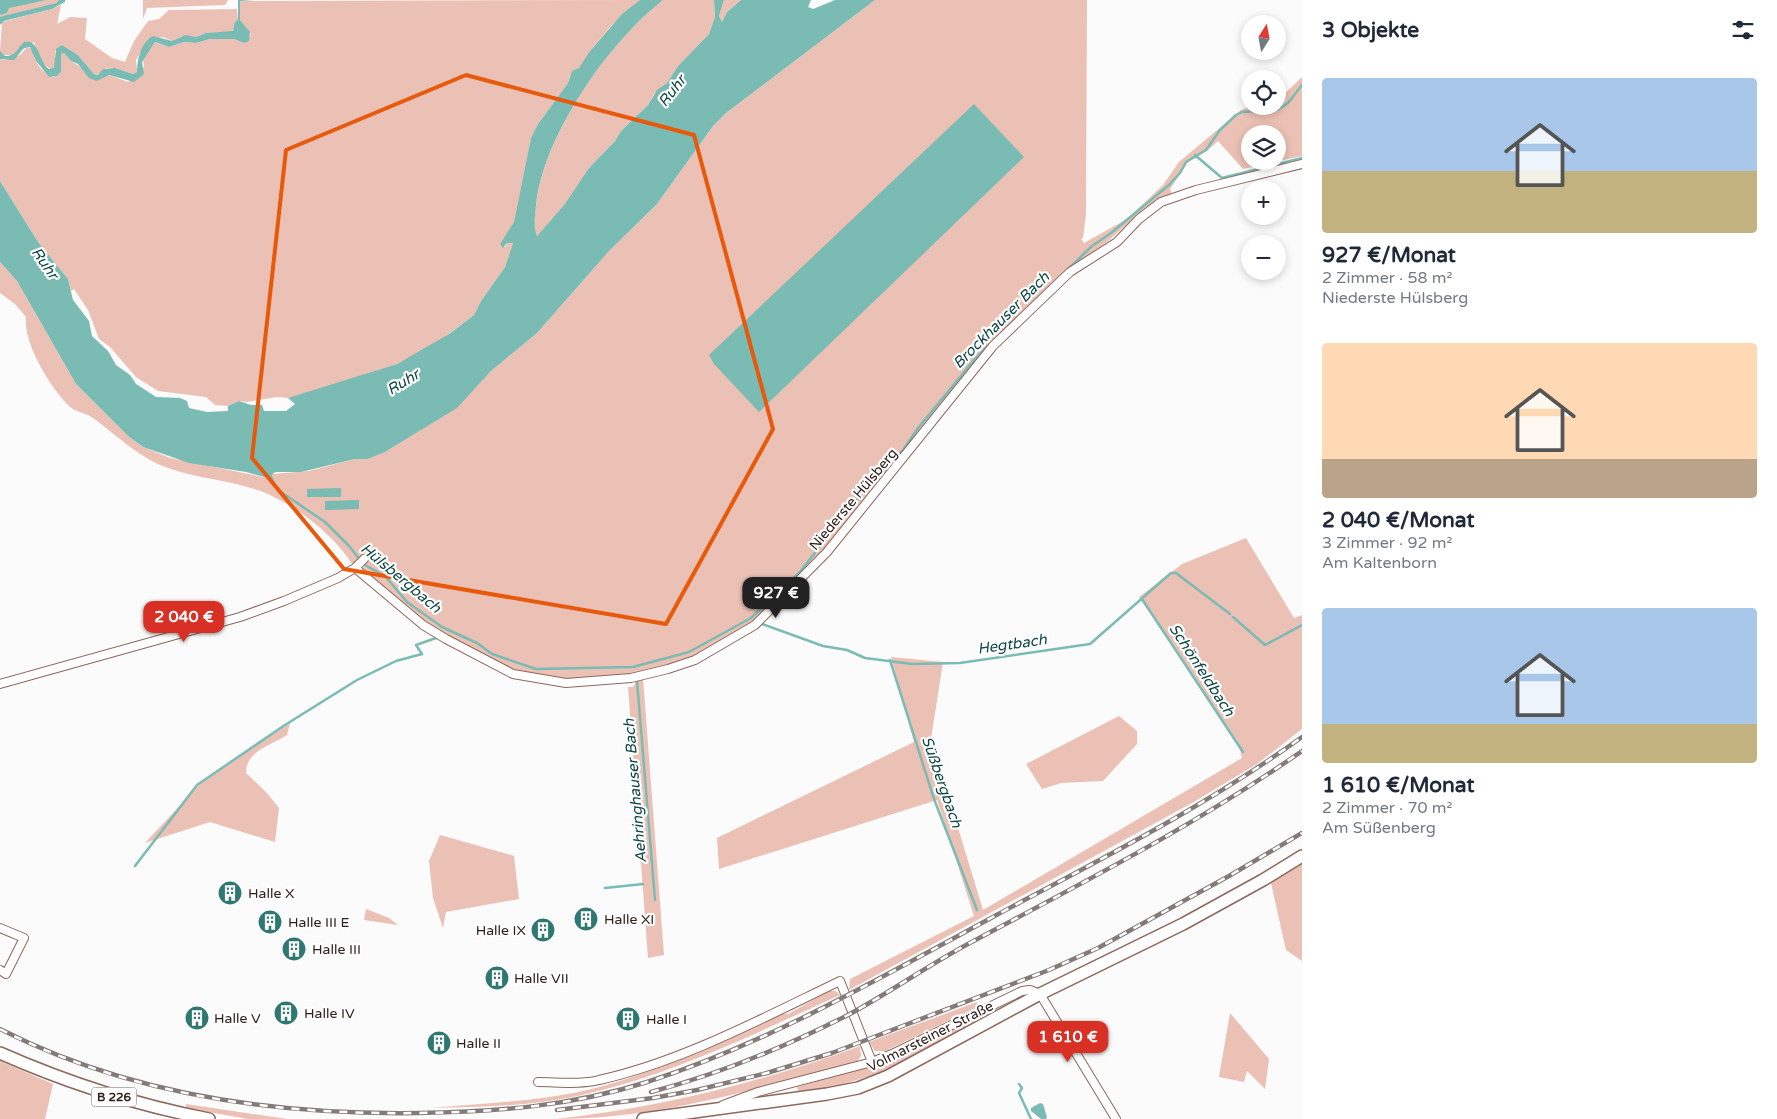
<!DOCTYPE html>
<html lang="de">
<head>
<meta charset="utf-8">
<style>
  body { margin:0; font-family:"Varela Round",sans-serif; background:#f6f6f7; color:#1f2937; height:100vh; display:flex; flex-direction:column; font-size:19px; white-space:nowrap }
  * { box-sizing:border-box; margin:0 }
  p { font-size:16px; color:#747a83 }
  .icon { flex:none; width:28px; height:28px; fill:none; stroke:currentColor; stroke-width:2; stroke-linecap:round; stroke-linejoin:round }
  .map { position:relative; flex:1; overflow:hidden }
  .side { display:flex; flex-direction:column; background:#fff; width:475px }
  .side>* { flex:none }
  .needle { width:32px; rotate:11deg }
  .controls { position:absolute; left:1241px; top:15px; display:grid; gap:10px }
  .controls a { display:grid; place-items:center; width:45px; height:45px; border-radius:50%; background:#fff; box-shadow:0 2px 8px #0003; font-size:25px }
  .price { position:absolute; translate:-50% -42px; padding:0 11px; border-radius:10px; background:#d93025; color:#fff; font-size:16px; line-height:32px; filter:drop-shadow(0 1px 2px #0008) }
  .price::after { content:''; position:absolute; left:50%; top:30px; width:15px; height:11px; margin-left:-8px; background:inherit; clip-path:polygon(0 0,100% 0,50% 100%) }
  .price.current { background:#222; color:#fff }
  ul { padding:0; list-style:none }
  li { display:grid; align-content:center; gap:10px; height:265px; padding:0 20px }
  li span { display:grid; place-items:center; height:155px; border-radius:5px; color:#555 }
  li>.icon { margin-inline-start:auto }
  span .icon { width:90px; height:90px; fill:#fffc; stroke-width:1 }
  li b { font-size:21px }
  h2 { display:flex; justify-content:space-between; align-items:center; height:60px; padding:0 20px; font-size:21px }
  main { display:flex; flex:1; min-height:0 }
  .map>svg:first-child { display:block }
</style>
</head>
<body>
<main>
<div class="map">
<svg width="1302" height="1119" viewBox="0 0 1302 1119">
  <rect width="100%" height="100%" fill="#fbfbfb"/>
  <!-- green -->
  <path fill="#ecc1b5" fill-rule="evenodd" d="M47,0H59L56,3L0,17V15L7,13L9,7Z
    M143,0H228L225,5L147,8L143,19Z
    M640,0L611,26L590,51L583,64L570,76L568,83L538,124L531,139L514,223L500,244L505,247L507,243H513L505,267L481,301L474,315L435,344L397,364L321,389L288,398L277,397L247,402L239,401L228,406L215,405L206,397L158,391L136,377L110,347L99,339L88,310L74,289L71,291L68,279L38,242L0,181V59L4,60L20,55L27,47L32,49C35,63 40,71 53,77L60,74L61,54L64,53L71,61L100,79L109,75L128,82L144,67L143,60L154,42L169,47L184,42L196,43L210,39H234L244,43L251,34L240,20V1Z
    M663,0H714L715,17L709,34L678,66L667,83L654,94L648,105L621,131L615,141L589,168L564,205L537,236C532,225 535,218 536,207C543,136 607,44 663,0Z
    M724,0H741L727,12L722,22L719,16Z
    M875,0H1087L1086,215L1083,238L1081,239L1084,243L1127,219L1163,185L1179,162L1241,110L1252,106H1278V100L1302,77V156L1243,169L1218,141L1208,150L1188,162L1170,189L1172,194L1139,214L1108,241L1078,263L1075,261L985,349L993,346L827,552L761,618L710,651L641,676L566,683L513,674L446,639L359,573L365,566L363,565L355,568C335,536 304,512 270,495C240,481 203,480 171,469C140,459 119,437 93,418C86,413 75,412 69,406C50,387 23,343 26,317L15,304L0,293V262L17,281L76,384L128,436L143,447L170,458L268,478L272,474L309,471L355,459H368L385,452L456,408L491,371L537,333L609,251L657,204L713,126L726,113ZM1250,134H1278V161H1250Z
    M61,5L57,24L70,17L87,18L85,39L112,58L125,62L134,41L148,21L159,19L169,10L237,9L238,20L232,32L206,33L196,37L182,36L172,41L163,37L148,39L136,60L137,72L133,74L115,68H106L98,75L94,74L78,55L62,45L55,51V68L52,70L42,63L34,42L13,55H2L0,51L2,22L52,9Z
    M1246,538L1294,618L1302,615V729L1257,764L1192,803L849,990L850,979L974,916L937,800L719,869L717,838L914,742L891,657L943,662L931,739L983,910L1242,758L1238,742L1139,597L1182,564Z
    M643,678L664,955L648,958L628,687H633L636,681Z
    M1119,716L1137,731V744L1103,781L1061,783L1042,789L1026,764Z
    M290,723L287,735C271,746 246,750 246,773L266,792L279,808L275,842L210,822L145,843L200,784Z
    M440,835L514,856L519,899L446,912L443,928L433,898L429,861Z
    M1302,863V961L1286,950L1271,883Z
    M366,909L389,918L398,925L364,920Z
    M829,991H836L840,995C758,1032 678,1072 590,1093C539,1106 484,1107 431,1108C483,1103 536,1102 587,1090C655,1074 719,1041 783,1014H788Z
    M977,1002L979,1006L885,1051H875L869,1042Z
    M1230,1013L1269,1059L1265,1089L1247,1071L1244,1082L1219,1077Z
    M980,1016L983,1019L882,1072L838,1086L798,1091L797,1087L880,1063Z
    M860,1046L861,1056L857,1062C758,1088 659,1119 556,1119C659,1108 763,1082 860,1046Z
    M0,1061L53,1084L45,1119H0Z
    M186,1104L287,1119H248L186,1108Z"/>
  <!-- water -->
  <path fill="#7abbb4" d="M0,0H47L9,8L7,13L0,15Z
    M59,0H65V2L52,9L4,21L0,25V17L3,16L56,3Z
    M238,0H255L240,1V20L250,32L249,41L244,43L234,39H210L196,43L184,42L169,47L155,42L142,62L144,74L134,82L109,75L97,81L89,78L78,64L71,61L64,53L61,54V72L57,76L49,77L36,61L30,47L24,48L14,60L0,59V51L5,56C17,56 17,48 24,42C40,39 38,61 49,69L54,68L56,49L62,45L78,55L94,74L98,75L103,69L115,68L133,74L137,72C137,60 141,42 153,36L172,41L185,35L196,37L206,33L233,31L235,22L238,20Z
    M640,0H663C608,43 543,136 536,206C535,218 533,225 537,236L564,205L589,168L615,141L621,131L648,105L657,90L667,83L678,66L709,34L715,17L714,0H724L719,16L722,22L727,12L741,0H811L808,7L813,9L835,0H875L726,113L713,126L657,204L609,251L537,333L491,371L457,408L385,452L368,459H355L301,472H275L268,478L246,472L189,463L143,447L128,436L76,384L17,281L0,262V181L38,242L68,279L73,300L89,321L92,336L108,351L116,365L130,375L136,384L156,397L180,398L187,401L189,408L207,412L228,411V406L239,401L251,405H262L264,411H286L295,404L288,398L397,364L449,334L474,315L481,301L505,267L513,243H507L503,248L500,244L514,222L531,138L538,124L568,83L572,71L579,68L590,51L622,14Z
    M974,104L1024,157L759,412L714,364L709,355Z
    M341,488V497H307V489Z
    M359,500V509L325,510V501Z
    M1040,1103L1043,1104L1047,1117L1046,1119H1041L1031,1111V1108Z"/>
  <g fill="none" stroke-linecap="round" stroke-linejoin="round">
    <!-- stream -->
    <path stroke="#7abbb4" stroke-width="2.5" d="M1195,155L1222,178L1302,158
      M1036,300L1092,246L1111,233L1169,185L1180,173L1186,162L1206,150L1220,130L1236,115L1242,112L1277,110L1288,103L1302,85
      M269,473L275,485
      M278,490L325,522L350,547L363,564L385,576L407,602L442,627L477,643L492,654L536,669L633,667L689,652L751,618L799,573L860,496L903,450L918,428L974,360L991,343
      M1142,599L1243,752
      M1233,617L1265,645L1302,625
      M762,624L823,646L847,650L865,658L912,664L960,663L1090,644L1171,573H1176L1230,614
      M890,660L934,799L977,910
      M637,681L655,900
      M135,866L197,785L285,725L357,680L396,661L422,654L416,645L436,638
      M605,888L643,884
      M1019,1084L1022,1088L1019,1093L1031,1119"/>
    <defs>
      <path id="minor" d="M355,568L423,625L446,639L513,674L566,683L631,678L668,669L695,660L755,625L827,552L993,346L1070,272L1117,242L1139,219L1161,202L1196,190L1302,164
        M0,684L240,617L284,601L338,578L355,568L364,559
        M0,928L24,938L6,974L0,970
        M538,1082C557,1082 580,1085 599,1080C681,1062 765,1017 840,981L872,1062L892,1054L1022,991L1030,990L1040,994L1116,1119
        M723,1105L758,1092L872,1062"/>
      <path id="primary" d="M0,1053C68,1083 136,1105 209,1119
        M643,1119L827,1094L858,1088L888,1076L1040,994L1183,924L1263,880L1302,856"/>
    </defs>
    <!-- minor casing -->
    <use href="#minor" stroke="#8c685d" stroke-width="10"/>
    <!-- primary casing -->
    <use href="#primary" stroke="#8c685d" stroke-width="14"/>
    <!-- minor -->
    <use href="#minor" stroke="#fff" stroke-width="8"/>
    <!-- primary -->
    <use href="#primary" stroke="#fff" stroke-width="11"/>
    <defs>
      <path id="rail" d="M0,1029C129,1095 274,1115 418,1113C496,1112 572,1106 647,1082C768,1043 880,978 991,918C1097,861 1205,807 1302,737
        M651,1092C719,1074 785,1047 848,1015C889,993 927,966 968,944C1082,883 1196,825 1302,751
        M557,1110L653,1098L697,1090L767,1073L832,1053L1049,970L1098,948L1229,876L1302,833"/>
    </defs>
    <!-- rail casing -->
    <use href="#rail" stroke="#847b79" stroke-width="4.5"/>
    <!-- rail -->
    <use href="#rail" stroke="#fff" stroke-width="2.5" stroke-dasharray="8" stroke-linecap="butt"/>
  </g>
  <!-- marked area -->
  <path fill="none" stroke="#e8590c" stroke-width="4" stroke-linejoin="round" d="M466,75L694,135L773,429L666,624L344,569L252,458L286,150Z"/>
  <!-- icons -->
  <defs>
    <symbol id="building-disc" viewBox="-11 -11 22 22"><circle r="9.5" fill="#2f7872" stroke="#fff"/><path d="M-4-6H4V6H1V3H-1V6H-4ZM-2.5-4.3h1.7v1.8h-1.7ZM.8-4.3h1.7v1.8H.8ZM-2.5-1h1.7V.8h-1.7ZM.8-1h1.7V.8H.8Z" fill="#fff"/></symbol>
  </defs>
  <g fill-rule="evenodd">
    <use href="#building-disc" x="216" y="879" width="28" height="28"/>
    <use href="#building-disc" x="572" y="905" width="28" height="28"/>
    <use href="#building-disc" x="256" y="908" width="28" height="28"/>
    <use href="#building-disc" x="529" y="916" width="28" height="28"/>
    <use href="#building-disc" x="280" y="935" width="28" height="28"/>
    <use href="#building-disc" x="483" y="964" width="28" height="28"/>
    <use href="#building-disc" x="272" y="999" width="28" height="28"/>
    <use href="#building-disc" x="183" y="1004" width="28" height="28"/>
    <use href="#building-disc" x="614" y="1005" width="28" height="28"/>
    <use href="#building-disc" x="425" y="1029" width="28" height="28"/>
  </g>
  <g text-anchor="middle" stroke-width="4.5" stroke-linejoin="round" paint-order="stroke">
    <!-- shield labels -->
    <rect fill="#fff" stroke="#6d6360" stroke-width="1" x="91.5" y="1087.5" width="45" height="19" rx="4"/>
    <g font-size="12" font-weight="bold" fill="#2f201c">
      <text x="114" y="1101">B 226</text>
    </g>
    <!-- street labels -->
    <g font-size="14" fill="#2f201c" stroke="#fff">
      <text transform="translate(853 499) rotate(-50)" y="5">Niederste Hülsberg</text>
      <text transform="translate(930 1036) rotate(-27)" y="5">Volmarsteiner Straße</text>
    </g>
    <!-- poi labels -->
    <g font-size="14" fill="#2f201c" stroke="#fff" text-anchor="start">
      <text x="248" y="898">Halle X</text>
      <text x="604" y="924">Halle XI</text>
      <text x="288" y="927">Halle III E</text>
      <text x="526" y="935" text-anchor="end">Halle IX</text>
      <text x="312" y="954">Halle III</text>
      <text x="514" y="983">Halle VII</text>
      <text x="304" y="1018">Halle IV</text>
      <text x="214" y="1023">Halle V</text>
      <text x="646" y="1024">Halle I</text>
      <text x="456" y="1048">Halle II</text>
    </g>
    <!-- water labels -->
    <g font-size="15" font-style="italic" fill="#0d4844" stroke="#fff">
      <text transform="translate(672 91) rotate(-52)" y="5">Ruhr</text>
      <text transform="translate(45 263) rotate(55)" y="5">Ruhr</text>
      <text transform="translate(1001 320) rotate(-45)" y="5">Brockhauser Bach</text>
      <text transform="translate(403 382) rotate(-31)" y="5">Ruhr</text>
      <text transform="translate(401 578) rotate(40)" y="5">Hülsbergbach</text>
      <text transform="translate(1012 644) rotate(-8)" y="5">Hegtbach</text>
      <text transform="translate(1202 670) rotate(57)" y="5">Schönfeldbach</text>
      <text transform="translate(942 782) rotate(71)" y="5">Süßbergbach</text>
      <text transform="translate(635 791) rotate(-95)" y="5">Aehringhauser Bach</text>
    </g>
  </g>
</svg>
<div class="controls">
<a><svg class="needle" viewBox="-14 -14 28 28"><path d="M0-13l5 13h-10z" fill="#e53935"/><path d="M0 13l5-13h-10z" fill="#747a83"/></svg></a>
<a><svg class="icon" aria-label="locate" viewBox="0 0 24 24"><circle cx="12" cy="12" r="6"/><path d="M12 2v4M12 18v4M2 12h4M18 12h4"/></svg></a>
<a><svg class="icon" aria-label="layers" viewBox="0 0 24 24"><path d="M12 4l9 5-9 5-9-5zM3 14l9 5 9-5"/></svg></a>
<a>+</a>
<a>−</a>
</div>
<b class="price current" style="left:776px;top:619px">927 €</b>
<b class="price" style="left:184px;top:643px">2 040 €</b>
<b class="price" style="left:1068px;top:1063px">1 610 €</b>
</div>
<section class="side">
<h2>3 Objekte<svg class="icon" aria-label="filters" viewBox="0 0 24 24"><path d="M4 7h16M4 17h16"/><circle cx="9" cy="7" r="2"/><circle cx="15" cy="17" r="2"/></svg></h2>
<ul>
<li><span style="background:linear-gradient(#a9c7e8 60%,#c2b280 0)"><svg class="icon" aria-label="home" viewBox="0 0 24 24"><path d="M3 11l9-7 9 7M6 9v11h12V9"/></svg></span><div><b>927 €/Monat</b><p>2 Zimmer · 58 m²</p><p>Niederste Hülsberg</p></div></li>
<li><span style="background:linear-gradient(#ffd9b3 75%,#b9a48a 0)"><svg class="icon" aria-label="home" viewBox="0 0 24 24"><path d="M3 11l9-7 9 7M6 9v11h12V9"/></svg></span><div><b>2 040 €/Monat</b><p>3 Zimmer · 92 m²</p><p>Am Kaltenborn</p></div></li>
<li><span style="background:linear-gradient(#a9c7e8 75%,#c2b280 0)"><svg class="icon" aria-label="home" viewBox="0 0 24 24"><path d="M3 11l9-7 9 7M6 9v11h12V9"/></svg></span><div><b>1 610 €/Monat</b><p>2 Zimmer · 70 m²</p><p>Am Süßenberg</p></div></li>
</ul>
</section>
</main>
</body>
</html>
